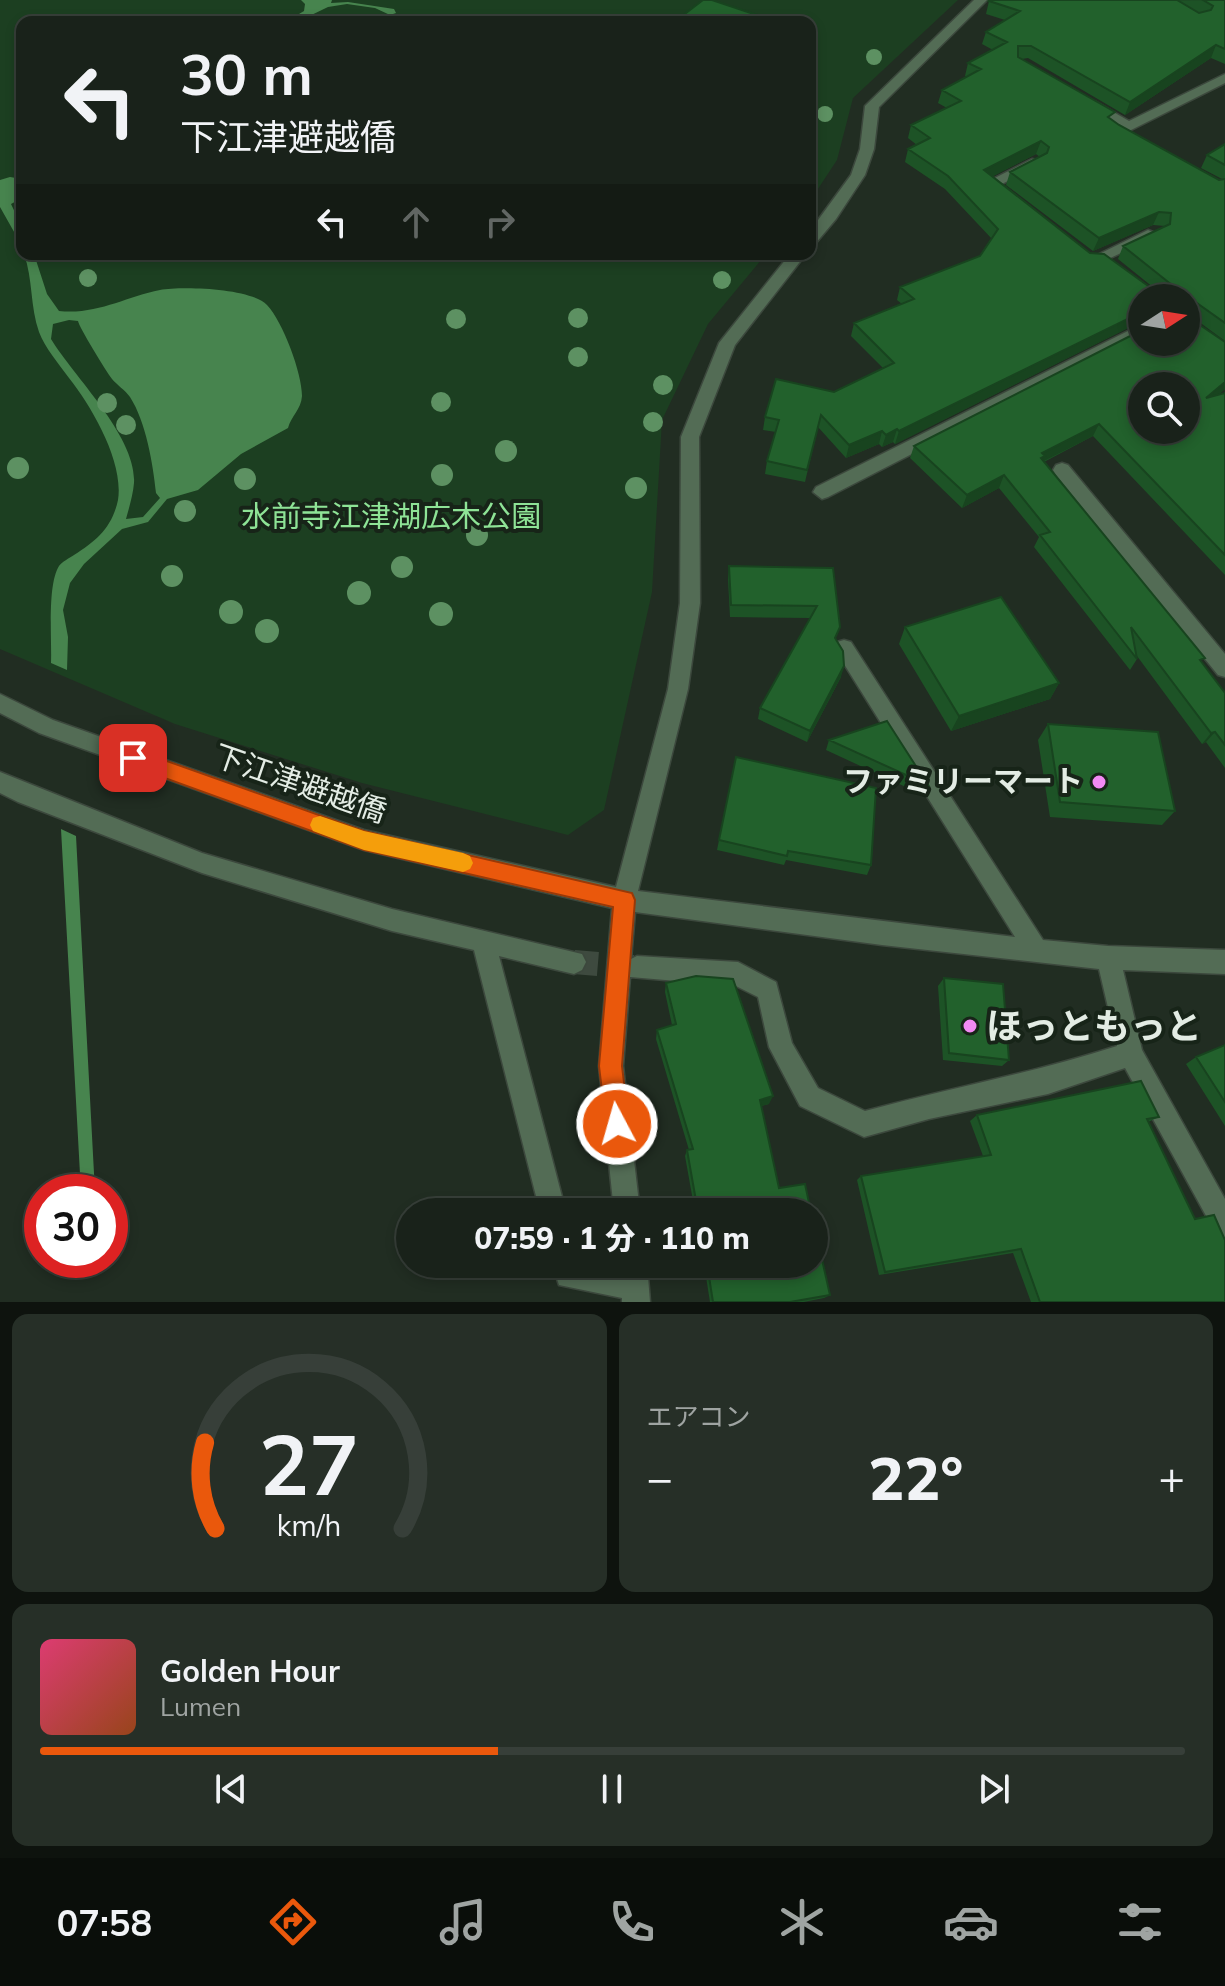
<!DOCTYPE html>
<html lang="ja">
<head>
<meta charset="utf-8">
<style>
  :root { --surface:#19221a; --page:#262f27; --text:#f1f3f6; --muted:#9fa4a2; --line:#373f39; --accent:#ea580c }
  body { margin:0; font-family:Mulish,"Noto Sans JP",sans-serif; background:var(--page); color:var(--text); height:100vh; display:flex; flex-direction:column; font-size:30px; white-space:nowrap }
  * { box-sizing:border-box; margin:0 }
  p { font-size:26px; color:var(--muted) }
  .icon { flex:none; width:44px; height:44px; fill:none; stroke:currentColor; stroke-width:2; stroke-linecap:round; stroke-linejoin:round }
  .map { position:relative; height:1302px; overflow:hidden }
  .panel { display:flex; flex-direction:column; gap:12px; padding:12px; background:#0e130e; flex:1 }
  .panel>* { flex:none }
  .guide { position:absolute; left:16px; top:16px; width:800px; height:244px; border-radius:16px; box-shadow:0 4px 12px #0003,0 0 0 2px var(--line); background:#19221a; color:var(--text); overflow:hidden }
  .needle { width:52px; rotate:78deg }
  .controls { position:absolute; left:1128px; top:284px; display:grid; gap:16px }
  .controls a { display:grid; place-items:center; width:72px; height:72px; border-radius:50%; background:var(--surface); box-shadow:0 4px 12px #0003,0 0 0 2px var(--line); font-size:40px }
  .speed { position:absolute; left:24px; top:1174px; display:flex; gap:16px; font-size:40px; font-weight:700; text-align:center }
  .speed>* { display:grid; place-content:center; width:104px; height:104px; border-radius:50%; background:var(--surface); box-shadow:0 4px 12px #0003,0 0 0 2px var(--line); line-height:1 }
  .speed .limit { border:12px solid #d22; background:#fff; color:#111 }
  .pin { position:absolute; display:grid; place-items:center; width:68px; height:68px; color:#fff; margin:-34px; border-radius:16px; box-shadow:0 4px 12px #0006 }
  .me { position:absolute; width:88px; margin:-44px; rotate:354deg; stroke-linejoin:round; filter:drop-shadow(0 0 6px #0008) }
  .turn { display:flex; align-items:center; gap:28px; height:168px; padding:0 32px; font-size:36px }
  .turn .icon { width:104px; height:104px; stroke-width:2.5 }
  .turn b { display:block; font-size:56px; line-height:68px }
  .lanes { display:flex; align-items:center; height:76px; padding:0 32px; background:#0003; justify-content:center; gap:40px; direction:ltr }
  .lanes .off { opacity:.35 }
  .big { font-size:60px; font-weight:800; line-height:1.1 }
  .panel .widget { flex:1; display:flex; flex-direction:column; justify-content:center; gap:12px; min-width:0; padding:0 28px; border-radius:16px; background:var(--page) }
  .panel .dial { align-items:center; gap:0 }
  .dial svg { height:208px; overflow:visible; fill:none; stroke:var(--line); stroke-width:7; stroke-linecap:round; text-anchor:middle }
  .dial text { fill:var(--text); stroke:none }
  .song { display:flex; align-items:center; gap:24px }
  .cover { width:96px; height:96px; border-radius:12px; background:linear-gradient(135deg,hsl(340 70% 55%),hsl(20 70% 35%)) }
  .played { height:8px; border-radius:4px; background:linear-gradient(90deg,var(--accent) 40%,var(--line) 40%) }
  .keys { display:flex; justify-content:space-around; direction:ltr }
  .heat { display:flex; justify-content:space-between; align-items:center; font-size:44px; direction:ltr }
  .panel .tiles { flex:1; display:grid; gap:12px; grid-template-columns:1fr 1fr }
  .widget:last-child { grid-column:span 2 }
  .trip { position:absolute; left:396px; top:1198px; width:432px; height:80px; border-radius:40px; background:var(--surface); box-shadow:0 4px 12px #0003,0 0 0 2px var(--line); font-weight:800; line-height:80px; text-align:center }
  .dock { display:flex; height:128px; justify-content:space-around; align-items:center; background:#0a0e0a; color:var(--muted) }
  .dock .icon { width:56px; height:56px }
  .dock .active { color:var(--accent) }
  .dock b { font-size:36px; color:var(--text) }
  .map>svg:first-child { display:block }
</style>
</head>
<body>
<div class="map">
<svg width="1225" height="1302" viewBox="0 0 1225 1302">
  <rect width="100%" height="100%" fill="#212d22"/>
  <path fill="#1c3f21" d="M0 0H958L853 98 837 160 810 201V22H22V254H766L708 324 662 420 652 592 604 810 568 835 362 783 175 724 0 649Z"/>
  <path fill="#47844e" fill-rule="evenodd" d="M301 0H332L331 3 348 2 394 9 396 13 390 15 375 8 347 4 328 7 299 21 241 22 294 17 304 11 305 4Z
    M10 177 22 179V198L11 204 22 227V246L0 207V180Z
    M24 254H34L47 294 59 311C97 315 125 297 160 290 182 286 251 288 267 305 283 322 302 373 302 396 301 410 291 416 288 428L241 454 198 490 167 499 148 522 122 529 84 564 70 583 63 610 68 637 67 670 51 663C52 640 47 585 59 566 62 562 69 558 74 555 96 541 112 528 118 500 124 462 92 407 69 378 59 364 45 348 39 332 30 307 33 279 24 254ZM69 320 78 321C79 327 106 371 112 379 117 385 125 390 130 397 146 422 153 464 156 493L160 498 143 517 126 519C129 508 133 495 134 483 137 437 74 377 51 339L53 324Z
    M61 829 76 836 95 1192H81Z"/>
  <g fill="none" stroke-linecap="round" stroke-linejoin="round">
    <path stroke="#3e4a3f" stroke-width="24" stroke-dasharray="24 12" stroke-linecap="butt" d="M574 962 633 967"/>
    <defs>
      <path id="minor" d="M974 0H987L879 107 874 149 865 175 836 219 815 244 810 246V231L851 175 860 149 865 106Z
        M1225 74V83L1129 131 1084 105 1096 102 1129 121Z
        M1032 159 1037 160V166L1000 185 1010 192V198H1000L983 184Z
        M1148 230 1153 232V238L1106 260 1101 262 1093 257Z
        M790 254H806L735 345 699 437 700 603 688 689 638 891 1015 937 834 648 837 642 844 640 851 642 1043 940 1108 946 1225 950V974L1123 970 1142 1050 1225 1199V1238L1216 1234 1125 1068 1048 1094 929 1119 864 1137 800 1106 769 1047 758 997 736 986 630 977 623 1066 640 1212H614L599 1066 612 908 364 850 39 733 0 713V694L53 720 364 830 616 887 668 689 680 603 681 437 719 343ZM635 912 882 945 1099 969 1117 1046C1034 1073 949 1088 865 1111L818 1088 792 1043 776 982 738 962 637 956 631 959Z
        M1142 324V336L828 497 822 499 813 492 816 487Z
        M1062 463 1068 465 1225 654V677L1218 675 1056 475 1053 470 1056 465Z
        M0 772 202 853 392 909 582 954 586 962 582 970 574 974 499 956 566 1212H540L474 950 392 931 202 873 18 802 0 793Z
        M552 1264H584L620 1271 619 1264H647L650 1302H622V1298L559 1285Z"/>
    </defs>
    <use href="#minor" stroke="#3c483d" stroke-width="3"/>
    <use href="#minor" fill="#536c55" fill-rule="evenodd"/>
  </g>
  <g fill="#5d9162">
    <circle cx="874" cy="57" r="8"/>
    <circle cx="825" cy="114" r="8"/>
    <circle cx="88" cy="278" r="9"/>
    <circle cx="722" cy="280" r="9"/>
    <circle cx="578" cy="318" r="10"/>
    <circle cx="456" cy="319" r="10"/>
    <circle cx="578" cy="357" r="10"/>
    <circle cx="663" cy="385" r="10"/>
    <circle cx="441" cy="402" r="10"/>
    <circle cx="107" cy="403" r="10"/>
    <circle cx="653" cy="422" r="10"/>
    <circle cx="126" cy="425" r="10"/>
    <circle cx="506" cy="451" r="11"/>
    <circle cx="18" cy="468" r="11"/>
    <circle cx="442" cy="475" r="11"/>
    <circle cx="245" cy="479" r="11"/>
    <circle cx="636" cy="488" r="11"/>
    <circle cx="185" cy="511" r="11"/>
    <circle cx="477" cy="535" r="11"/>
    <circle cx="402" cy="567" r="11"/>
    <circle cx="172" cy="576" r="11"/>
    <circle cx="359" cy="593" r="12"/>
    <circle cx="231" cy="612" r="12"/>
    <circle cx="441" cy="614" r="12"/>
    <circle cx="267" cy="631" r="12"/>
  </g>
  <path fill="#1d5326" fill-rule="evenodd" d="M1225 0V64L1211 58 1125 115 1028 58 1022 59 1119 125 1219 180 1222 179 1201 168 1207 155 1225 144V341L1191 316V319L1225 342V389L1218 395 1225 393V575L1093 436 1044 462 1225 693V768L1206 742 1202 744 1137 656V659L1130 670 1034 547 1039 537 999 488 962 508 910 458 914 446 1186 342 1142 298V321L895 444 893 442 882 447 879 444 846 458 818 427 805 482 765 474 767 461 776 432 763 430 765 417 834 392 883 368 851 336 854 323 902 304 897 300 900 287 980 256 992 239 945 189 905 162 908 149 917 145 908 138 911 125 947 108 938 103 942 90 967 77 965 76 968 63 993 50 982 44 986 32 1005 20 986 14 989 1ZM1036 154 1040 157 1010 172 1006 185 1093 251 1153 225 1165 226 1123 246 1118 259 1154 288H1151L1090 253 993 176Z
    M729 566 833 568 836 640 841 677 807 742 758 719 760 708 810 618 730 617 728 579Z
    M905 627 1059 683 1050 699 951 731 899 644Z
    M1048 724 1175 811 1162 825 1050 817 1038 740Z
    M829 740 928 785 923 795 826 750Z
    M736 757 871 865 867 875 786 860 784 865 717 850Z
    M944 978 1009 1060 1002 1066 943 1060 938 986Z
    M666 983 769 1104 761 1106 779 1188 811 1212H695L685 1156 687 1150H689L656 1039 657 1030 672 1025 665 992Z
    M1225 1045V1126L1186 1064 1196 1057Z
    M977 1115 1159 1117 1148 1122 1225 1302H1031L1013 1253 879 1275 857 1180 861 1176 983 1156 970 1121Z
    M704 1264H814L830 1295 824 1298 804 1302H710Z"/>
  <path fill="#18441f" d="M1216 45 1211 58 1125 115 1130 102Z
    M1041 141 1036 154 980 183 984 170Z
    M1159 212 1153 225 1093 251 1099 238Z
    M1142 312V321L895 444 899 431Z
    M1225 382V389L1199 410 1206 398Z
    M1099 424 1093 436 1042 462 1040 469 1042 453Z
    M897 429 893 442 882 447 886 435Z
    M882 431 879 444 846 458 849 445Z
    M1004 475 999 488 962 508 967 495Z
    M844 666 841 677 807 742 810 731Z
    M1059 683 1050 699 951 731 959 716Z
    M1215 732 1206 742 1202 744 1211 733Z
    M773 1096 769 1104 757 1107 760 1100Z"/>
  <path fill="#22612c" stroke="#18441f" stroke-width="2" fill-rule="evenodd" d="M703 0H712L778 22H683L677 20Z
    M991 0H1177L1199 13 1211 10 1213 6 1203 0H1225V49L1216 45 1130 102 1031 46H1018V57L1115 112 1108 117 1119 125 1219 180 1225 179V323L1194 301H1190L1191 319 1225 342V382L1206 398 1225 393V555L1099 424 1042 453 1045 456 1041 458 1205 658 1200 660 1225 693V745L1215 732 1211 733 1131 627 1137 659 1040 535 1050 532 1004 475 967 495 914 446 1142 330V342H1186V298H1142V312L899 431 897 429 886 435 882 431 849 445 821 415 807 470 767 461 779 420 765 417 776 379 834 392 894 363 854 323 914 299 900 287 980 256 998 229 948 176 908 149 930 138 911 125 961 101 942 90 981 69 968 63 1007 42 986 32 1020 11 989 1ZM1041 141 1049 147 1047 153 1010 172 1099 238 1159 212 1171 213 1170 224 1123 246 1172 285 1169 288H1151L1104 254 1090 253 984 170ZM1142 386H1186V430H1142Z
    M1225 144V165L1207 155Z
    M729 566 833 568 840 627 835 638 843 651 844 666 810 731 760 708 817 606 731 605Z
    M1001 597 1059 683 959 716 905 627Z
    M887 721 928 785 829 740Z
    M1048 724 1158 732 1175 811 1060 802Z
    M736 757 876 788 871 865 788 851 787 856 719 840Z
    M696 976 733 979 773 1096 760 1100 779 1188 805 1184 811 1212H698L687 1150 693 1149 657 1030 676 1024 666 983Z
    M944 978 1003 984 1009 1060 949 1053Z
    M1225 1045V1102L1196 1057Z
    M1141 1081 1159 1117 1147 1119 1195 1219 1214 1215 1225 1240V1302H1040L1021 1249 885 1272 861 1176 991 1155 977 1115Z
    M814 1224 830 1295 790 1302H713L707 1264H814Z"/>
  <path fill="#ea580c" stroke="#983908" stroke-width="2" d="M133 749 364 831 632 893 635 900 622 1066 629 1124 625 1133 617 1136 609 1133 606 1124 599 1066 613 907 364 850 126 764 123 758 126 752Z"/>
  <path fill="#f59e0b" d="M320 816 364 831 463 853 470 856 473 863 470 869 463 872 364 850 313 831 310 825 313 818Z"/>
  <g fill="#f28af3" stroke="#172418" stroke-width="3">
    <circle cx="1099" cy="782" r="8"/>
    <circle cx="970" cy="1026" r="8"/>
  </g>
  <g text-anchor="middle" stroke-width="8" stroke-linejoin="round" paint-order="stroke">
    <g font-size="30" fill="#8ee396" stroke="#172418">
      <text x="391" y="527">水前寺江津湖広木公園</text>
    </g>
    <g font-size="30" font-weight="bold" fill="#e3ece4" stroke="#172418" text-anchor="end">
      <text x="1083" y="792">ファミリーマート</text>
    </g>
    <g font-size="30" fill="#e3ece4" stroke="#172418">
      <text transform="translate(300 784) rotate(19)" y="10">下江津避越僑</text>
    </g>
    <g font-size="36" font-weight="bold" fill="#e3ece4" stroke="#172418" text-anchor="start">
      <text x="986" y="1039">ほっともっと</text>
    </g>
  </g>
</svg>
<div class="controls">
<a><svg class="needle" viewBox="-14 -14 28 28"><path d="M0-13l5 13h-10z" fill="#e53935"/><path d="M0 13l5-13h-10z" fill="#9fa4a2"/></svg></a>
<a><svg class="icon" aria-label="search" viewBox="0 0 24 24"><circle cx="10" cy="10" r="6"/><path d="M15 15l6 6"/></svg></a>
</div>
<div class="speed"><div class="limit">30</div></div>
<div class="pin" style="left:133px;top:758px;background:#d93025"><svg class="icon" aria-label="arrive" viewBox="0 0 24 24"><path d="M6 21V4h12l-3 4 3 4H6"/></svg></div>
<svg class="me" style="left:617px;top:1124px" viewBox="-20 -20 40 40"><circle r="17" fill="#ea580c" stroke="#fff" stroke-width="3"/><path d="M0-11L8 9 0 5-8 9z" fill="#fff"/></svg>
<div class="trip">07:59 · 1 分 · 110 m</div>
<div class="guide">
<div class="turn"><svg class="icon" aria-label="left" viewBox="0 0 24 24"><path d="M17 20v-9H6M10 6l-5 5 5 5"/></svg><div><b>30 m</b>下江津避越僑</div></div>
<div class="lanes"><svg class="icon" aria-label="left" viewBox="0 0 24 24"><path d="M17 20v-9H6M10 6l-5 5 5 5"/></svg><svg class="icon off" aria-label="ahead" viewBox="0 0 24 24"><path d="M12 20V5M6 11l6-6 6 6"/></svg><svg class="icon off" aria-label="right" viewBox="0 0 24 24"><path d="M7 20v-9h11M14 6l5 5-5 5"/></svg></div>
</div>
</div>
<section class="panel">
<div class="tiles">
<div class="widget dial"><svg viewBox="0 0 100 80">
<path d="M14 69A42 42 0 1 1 86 69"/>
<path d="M14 69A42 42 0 0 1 10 36" stroke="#ea580c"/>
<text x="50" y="56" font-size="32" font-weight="700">27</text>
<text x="50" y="72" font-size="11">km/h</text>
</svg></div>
<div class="widget"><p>エアコン</p>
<div class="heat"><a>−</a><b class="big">22°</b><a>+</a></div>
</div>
<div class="widget">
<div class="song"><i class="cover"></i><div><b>Golden Hour</b><p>Lumen</p></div></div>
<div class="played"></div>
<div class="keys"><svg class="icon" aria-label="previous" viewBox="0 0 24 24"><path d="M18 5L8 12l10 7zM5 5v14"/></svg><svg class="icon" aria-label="pause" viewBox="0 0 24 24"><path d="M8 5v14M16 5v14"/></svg><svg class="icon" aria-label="next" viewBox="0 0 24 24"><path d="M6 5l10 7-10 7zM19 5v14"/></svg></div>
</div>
</div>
</section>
<nav class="dock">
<b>07:58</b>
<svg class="icon active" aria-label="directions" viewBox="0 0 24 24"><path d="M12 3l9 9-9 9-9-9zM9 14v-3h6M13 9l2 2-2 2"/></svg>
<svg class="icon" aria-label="music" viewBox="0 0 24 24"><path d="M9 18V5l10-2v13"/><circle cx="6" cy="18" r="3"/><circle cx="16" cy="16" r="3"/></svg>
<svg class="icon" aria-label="phone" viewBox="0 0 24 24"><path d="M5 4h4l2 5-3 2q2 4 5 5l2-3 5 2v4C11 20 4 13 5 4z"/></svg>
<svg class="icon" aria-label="climate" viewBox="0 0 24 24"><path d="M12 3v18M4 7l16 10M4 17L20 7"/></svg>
<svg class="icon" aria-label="car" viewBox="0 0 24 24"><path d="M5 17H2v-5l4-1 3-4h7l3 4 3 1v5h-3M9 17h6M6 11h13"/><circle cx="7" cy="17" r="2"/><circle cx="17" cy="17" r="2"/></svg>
<svg class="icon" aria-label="filters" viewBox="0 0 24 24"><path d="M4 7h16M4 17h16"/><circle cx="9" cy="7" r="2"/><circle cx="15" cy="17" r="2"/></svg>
</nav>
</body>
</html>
